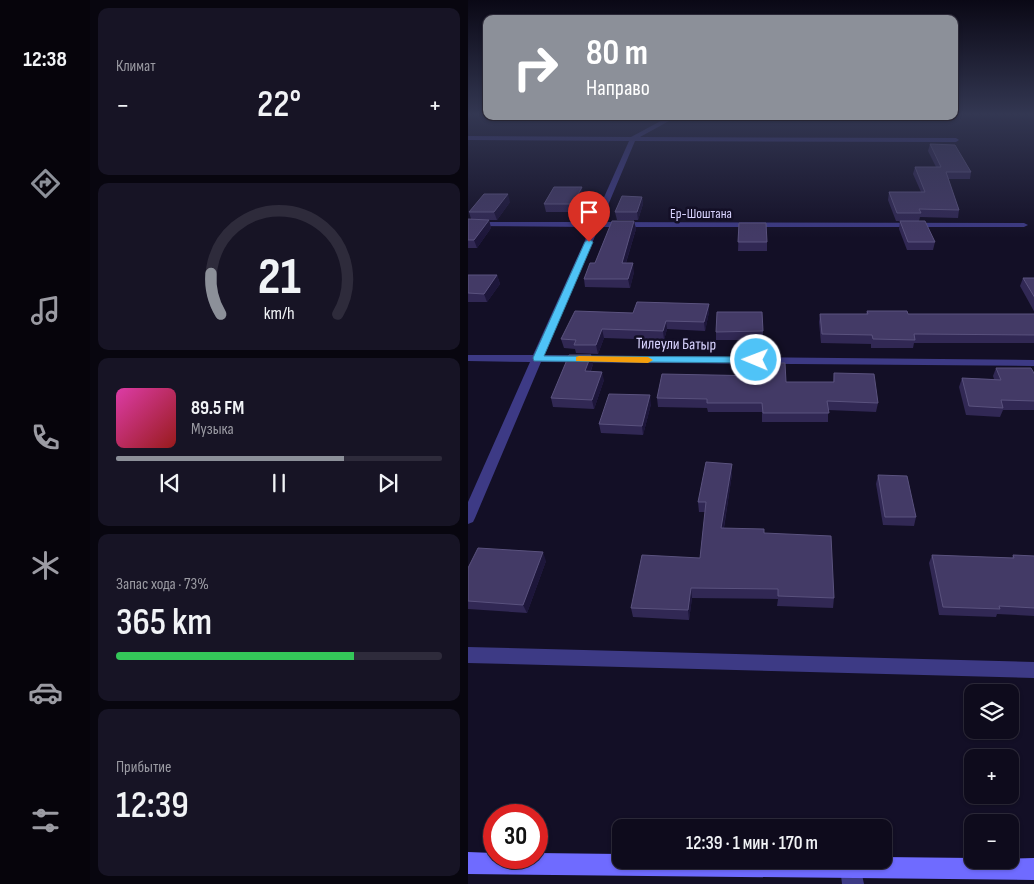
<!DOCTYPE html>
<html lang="ru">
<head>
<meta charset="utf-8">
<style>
  :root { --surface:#0e0b1c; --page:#171425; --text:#f1f3f6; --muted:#9b9ba3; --line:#2e2b3b; --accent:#8c9099 }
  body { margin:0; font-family:"Sofia Sans Condensed",sans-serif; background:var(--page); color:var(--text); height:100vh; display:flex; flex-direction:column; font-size:19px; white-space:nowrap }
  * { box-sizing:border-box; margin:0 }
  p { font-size:16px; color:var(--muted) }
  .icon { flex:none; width:28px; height:28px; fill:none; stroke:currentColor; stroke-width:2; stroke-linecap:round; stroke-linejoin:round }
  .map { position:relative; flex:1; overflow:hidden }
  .panel { display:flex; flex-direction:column; gap:8px; padding:8px; background:#08060f; width:378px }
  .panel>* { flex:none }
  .guide { position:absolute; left:15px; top:15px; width:475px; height:105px; border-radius:10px; box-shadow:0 1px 4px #0004,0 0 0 1px var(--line); background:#8c9099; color:#fff; overflow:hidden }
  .buttons { position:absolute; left:496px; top:684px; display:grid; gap:10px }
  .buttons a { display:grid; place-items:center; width:55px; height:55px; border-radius:10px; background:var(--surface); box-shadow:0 1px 4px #0004,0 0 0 1px var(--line); font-size:25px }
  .speed { position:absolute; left:15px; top:804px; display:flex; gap:10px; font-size:25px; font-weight:700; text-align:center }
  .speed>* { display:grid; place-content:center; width:65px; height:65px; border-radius:50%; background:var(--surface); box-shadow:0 1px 4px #0004,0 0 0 1px var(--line); line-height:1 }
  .speed .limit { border:8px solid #d22; background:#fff; color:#111 }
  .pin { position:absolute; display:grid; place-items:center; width:42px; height:42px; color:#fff; margin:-51px -21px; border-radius:50% 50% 50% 0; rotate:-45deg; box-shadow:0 0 5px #0007 }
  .pin .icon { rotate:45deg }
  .me { position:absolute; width:55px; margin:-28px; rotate:271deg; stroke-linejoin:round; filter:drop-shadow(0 0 4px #0008) }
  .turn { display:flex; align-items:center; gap:18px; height:105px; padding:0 20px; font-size:22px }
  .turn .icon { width:65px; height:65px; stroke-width:2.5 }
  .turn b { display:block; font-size:35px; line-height:42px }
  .big { font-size:38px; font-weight:600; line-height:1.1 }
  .panel .widget { flex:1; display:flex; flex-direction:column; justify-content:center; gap:8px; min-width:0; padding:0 18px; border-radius:10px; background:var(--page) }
  .panel .dial { align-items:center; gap:0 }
  .dial svg { height:130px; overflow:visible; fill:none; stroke:var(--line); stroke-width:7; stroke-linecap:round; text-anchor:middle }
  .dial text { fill:var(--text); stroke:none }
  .song { display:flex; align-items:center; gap:15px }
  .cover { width:60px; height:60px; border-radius:8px; background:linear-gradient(135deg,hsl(320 70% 55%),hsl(0 70% 35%)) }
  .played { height:5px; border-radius:2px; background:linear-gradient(90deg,var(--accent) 70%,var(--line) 70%) }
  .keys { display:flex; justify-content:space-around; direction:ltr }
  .heat { display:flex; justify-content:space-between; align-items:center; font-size:28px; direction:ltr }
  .charge { height:8px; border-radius:4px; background:linear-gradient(90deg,#34c759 73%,var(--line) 0) }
  .trip { position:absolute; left:144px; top:819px; width:280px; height:50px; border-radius:10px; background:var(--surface); box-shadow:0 1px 4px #0004,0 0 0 1px var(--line); font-weight:600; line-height:50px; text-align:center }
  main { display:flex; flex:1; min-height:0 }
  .menu { display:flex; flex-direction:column; width:90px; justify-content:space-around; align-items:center; background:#06040b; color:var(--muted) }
  .menu .icon { width:35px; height:35px }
  .menu .on { color:var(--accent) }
  .menu b { font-size:22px; color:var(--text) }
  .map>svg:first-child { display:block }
</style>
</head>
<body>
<main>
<nav class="menu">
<b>12:38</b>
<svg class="icon on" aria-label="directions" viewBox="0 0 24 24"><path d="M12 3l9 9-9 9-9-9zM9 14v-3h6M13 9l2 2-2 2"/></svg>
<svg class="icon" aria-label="music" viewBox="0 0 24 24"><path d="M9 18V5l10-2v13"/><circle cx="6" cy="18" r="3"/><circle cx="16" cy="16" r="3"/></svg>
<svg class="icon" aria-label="phone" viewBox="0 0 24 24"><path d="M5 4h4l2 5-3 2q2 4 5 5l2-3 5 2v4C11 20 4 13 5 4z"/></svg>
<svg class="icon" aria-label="climate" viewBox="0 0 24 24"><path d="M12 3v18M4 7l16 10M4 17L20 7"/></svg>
<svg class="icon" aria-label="car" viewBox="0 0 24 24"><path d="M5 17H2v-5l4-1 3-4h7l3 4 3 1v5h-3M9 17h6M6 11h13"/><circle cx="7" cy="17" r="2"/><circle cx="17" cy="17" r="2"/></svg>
<svg class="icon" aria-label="filters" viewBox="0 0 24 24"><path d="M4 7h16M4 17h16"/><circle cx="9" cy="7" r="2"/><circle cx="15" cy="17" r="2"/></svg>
</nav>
<section class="panel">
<div class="widget"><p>Климат</p>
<div class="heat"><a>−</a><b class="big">22°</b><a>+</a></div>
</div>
<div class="widget dial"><svg viewBox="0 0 100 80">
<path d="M14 69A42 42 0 1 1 86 69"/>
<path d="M14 69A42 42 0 0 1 8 44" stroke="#8c9099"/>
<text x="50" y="56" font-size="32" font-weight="700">21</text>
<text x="50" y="72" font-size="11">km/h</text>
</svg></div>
<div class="widget">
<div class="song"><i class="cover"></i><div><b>89.5 FM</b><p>Музыка</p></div></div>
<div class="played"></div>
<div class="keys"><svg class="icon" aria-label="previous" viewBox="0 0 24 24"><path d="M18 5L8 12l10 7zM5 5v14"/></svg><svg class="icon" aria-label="pause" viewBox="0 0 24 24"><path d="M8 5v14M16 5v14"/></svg><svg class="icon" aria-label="next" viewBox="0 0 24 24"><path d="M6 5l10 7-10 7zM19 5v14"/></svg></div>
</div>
<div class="widget"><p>Запас хода · 73%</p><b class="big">365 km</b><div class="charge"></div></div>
<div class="widget"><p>Прибытие</p><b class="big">12:39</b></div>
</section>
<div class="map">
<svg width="567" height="884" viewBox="0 0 567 884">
  <rect width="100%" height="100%" fill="#130f26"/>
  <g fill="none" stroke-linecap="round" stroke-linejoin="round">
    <path fill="#3d3a85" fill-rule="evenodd" d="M202 116H210L172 137 488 138 491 140 488 142 167 141 133 222 556 223 560 225 556 227H131L76 355 567 360V366L73 362 7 518 5 522 0 524V502L62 362 0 361V355H65L123 227 0 226V222H125L161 141 0 140V136L163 137Z
      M0 647 567 662V678L0 663Z
      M375 860H391L396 884H374L372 867Z"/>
    <path fill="#6f6bff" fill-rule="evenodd" d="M0 852 26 853V858H69V853L152 854V860H415V857L505 858V860L567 858V880L0 874Z"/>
  </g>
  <path fill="#312854" d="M462 144 503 172 502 179H480L491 210 490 218 452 217 451 221H428L420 200 421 192H453L445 174 447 167H468L460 151Z
    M115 194 107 212H78L76 204Z
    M174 197 175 204 170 220H149L147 212Z
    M42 202 29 220H18H21L23 228 9 248H0V219H3L1 212Z
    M166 221 168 229 158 263 166 272 162 288 117 287 116 279 127 263Z
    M432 221 467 242 465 250H439L431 229Z
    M271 223 299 242V251H270Z
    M0 275H29L32 284 19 302H0Z
    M555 278H567V313L552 286Z
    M241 304V312L237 331 199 329 196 340 136 338 130 354 108 353 107 349 96 348 93 339 165 313Z
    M399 311 440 314H567V343H446L445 348H403V344L353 343 351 322 352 314H398Z
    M295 331V340H248V332Z
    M125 364 123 371 136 380 126 409 85 407 83 398Z
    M528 368 567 375V410H535L532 417 498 415 491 387 494 378 526 379 525 376Z
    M366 373 410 403 408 412 360 410V422H294V412H240L239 408 190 407 189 398 318 382H365Z
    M183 404 175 435 133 433 131 424Z
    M264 464V474L256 528 296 533 366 598 365 608 309 606 310 599 224 598 221 620 165 617 163 608 232 558 237 512H231L230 502Z
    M410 475 448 517 446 526 415 525 408 484Z
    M464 555 544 558 545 555 567 556V616L529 614 528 617 471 615 461 563Z
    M78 561 59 613 0 609V568Z"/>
  <path fill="#1d163a" d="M114 187 115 194 107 212 105 204Z
    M40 194 42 202 29 220 26 212Z
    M174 197 175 204 170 220 169 212Z
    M21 220 23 228 9 248 6 240Z
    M166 221 168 229 155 272 154 263Z
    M165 263 166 272 162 288 160 279Z
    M29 275 32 284 19 302 16 294Z
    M241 304V312L237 331 236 322Z
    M198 321 199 329 196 340 195 331Z
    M134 329 136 338 130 354 128 345Z
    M123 355 125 364 119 380 117 371Z
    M134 372 136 380 126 409 124 400Z
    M182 395 183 404 175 435 174 426Z
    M264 464V474L254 538 253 528Z
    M75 552 78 561 59 613 55 605Z
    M223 588 224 598 221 620 220 610Z"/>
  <path fill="#433a66" stroke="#5a527e" d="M462 144 487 145 503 172H478L491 210 451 209 453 213H429L421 192H457L447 167H473Z
    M86 187H114L105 204H76Z
    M16 194H40L26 212H1Z
    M154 196 174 197 169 212H147Z
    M0 219 21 220 6 240H0Z
    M144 221H166L154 263H165L160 279H116L122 263H127Z
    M432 221H457L467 242H440Z
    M271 223H298L299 242H270Z
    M0 275H29L16 294 0 293Z
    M555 278H567V298Z
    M169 302 241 304 236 322 198 321 195 331 134 329 128 345H106L108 340 93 339 107 311 165 313Z
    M399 311H439L440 314H567V335L446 334 447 340 405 339 404 335 354 334 352 314H400Z
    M249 312H294L295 331 248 332Z
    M101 355H123L117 371 134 372 124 400 83 398Z
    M293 363H317L318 382H366V373L406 374 410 403 359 401 361 413H295L294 403H239V399L189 398 194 374 294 376Z
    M528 368H563L567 375V401L533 400 535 408 501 406 494 378 533 380Z
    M141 394 182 395 174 426 131 424Z
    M238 462 264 464 253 528 296 529V533L363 536 366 598 310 596V589L223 588 220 610 163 608 174 555 232 558 238 502H230Z
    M410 475 439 476 448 517H417Z
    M10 548 75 552 55 605 0 601V568Z
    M464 555 546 558 545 555 567 556V608L531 606 532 609 475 607Z"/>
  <linearGradient id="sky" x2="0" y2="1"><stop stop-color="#0a0815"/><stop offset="0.48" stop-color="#333752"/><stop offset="1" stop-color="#333752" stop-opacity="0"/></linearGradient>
  <rect width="567" height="238" fill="url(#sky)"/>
  <path fill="#4fc3f7" stroke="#337fa1" d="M121 239 125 242 76 356 288 357 292 358V363L66 361 65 358 117 242Z"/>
  <path fill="#f59e0b" d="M111 356 180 357 185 360 180 363 108 361V357Z"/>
  <g text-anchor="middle" stroke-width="5" stroke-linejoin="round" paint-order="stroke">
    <g font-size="14" fill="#d9d4ff" stroke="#130f26">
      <text x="233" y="218">Ер-Шоштана</text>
    </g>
    <g font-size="16" fill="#d9d4ff" stroke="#130f26">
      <text transform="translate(208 343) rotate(1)" y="6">Тилеули Батыр</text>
    </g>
  </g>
</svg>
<div class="buttons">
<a><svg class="icon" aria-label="layers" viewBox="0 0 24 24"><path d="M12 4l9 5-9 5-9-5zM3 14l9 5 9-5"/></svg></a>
<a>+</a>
<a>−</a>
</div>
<div class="speed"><div class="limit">30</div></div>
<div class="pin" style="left:121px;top:242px;background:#d93025"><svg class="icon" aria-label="arrive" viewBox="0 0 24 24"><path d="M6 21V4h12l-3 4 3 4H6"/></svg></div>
<svg class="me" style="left:288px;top:360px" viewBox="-20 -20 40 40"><circle r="17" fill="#4fc3f7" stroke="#fff" stroke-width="3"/><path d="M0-11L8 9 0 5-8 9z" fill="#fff"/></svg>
<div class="trip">12:39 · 1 мин · 170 m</div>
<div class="guide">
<div class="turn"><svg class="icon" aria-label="right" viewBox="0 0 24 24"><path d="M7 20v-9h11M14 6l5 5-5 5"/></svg><div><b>80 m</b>Направо</div></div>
</div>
</div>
</main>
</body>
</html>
